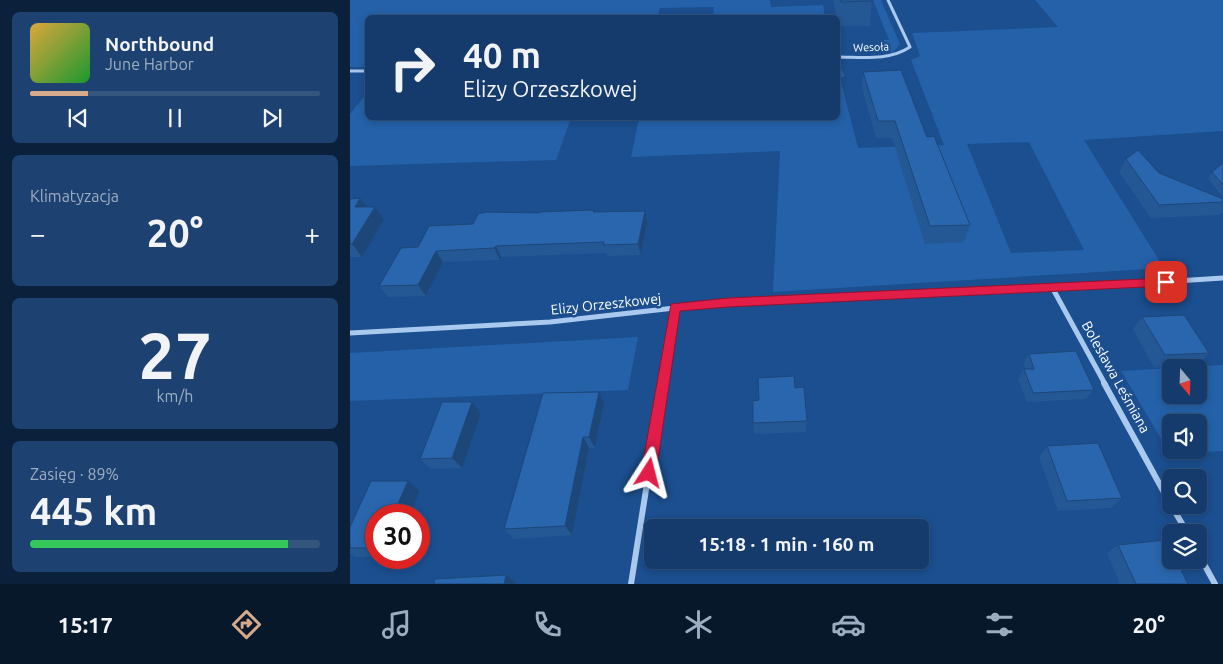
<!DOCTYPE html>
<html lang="pl">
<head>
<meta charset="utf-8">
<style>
  :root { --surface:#143b6b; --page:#1d4271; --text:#f1f3f6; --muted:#9dadc1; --line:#33557e; --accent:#d6ab8b }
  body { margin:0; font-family:Ubuntu,sans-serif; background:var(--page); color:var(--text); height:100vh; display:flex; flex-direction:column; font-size:19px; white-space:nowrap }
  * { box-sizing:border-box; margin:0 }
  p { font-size:16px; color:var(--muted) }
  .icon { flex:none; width:28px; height:28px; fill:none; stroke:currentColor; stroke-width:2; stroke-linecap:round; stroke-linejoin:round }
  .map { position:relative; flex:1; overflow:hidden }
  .details { display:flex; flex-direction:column; gap:12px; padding:12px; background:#0b203b; width:350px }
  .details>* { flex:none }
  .banner { position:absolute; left:15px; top:15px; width:475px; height:105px; border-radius:8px; box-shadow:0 2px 8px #0003,0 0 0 1px var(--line); background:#143b6b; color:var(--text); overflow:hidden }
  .needle { width:32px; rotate:161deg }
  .tools { position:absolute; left:812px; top:359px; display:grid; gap:10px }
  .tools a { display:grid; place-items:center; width:45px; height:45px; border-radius:8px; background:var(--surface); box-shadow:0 2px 8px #0003,0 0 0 1px var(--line); font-size:25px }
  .speed { position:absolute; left:15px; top:504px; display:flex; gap:10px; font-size:25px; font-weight:700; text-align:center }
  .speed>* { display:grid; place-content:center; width:65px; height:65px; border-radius:50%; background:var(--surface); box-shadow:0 2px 8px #0003,0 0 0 1px var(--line); line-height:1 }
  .speed .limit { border:8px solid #d22; background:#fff; color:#111 }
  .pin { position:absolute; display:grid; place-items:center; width:42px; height:42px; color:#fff; margin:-21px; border-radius:10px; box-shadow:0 2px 8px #0006 }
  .me { position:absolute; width:55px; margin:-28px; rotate:9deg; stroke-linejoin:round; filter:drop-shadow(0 0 4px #0008) }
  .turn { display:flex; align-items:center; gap:18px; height:105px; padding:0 15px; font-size:22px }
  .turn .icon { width:65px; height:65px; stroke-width:2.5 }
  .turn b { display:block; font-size:35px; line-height:42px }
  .big { font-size:38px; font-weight:700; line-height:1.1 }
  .details .tile { flex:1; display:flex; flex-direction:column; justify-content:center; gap:8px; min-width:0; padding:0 18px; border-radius:8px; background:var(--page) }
  .details .dial { align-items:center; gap:0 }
  .dial b { font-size:65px; line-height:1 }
  .song { display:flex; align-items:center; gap:15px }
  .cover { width:60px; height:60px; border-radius:8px; background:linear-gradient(135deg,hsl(40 70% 55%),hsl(130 70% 35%)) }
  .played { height:5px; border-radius:2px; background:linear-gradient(90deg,var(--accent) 20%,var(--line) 20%) }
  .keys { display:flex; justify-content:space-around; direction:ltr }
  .heat { display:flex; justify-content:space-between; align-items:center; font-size:28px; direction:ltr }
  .charge { height:8px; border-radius:4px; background:linear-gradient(90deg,#34c759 89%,var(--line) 0) }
  .trip { position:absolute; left:294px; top:519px; width:285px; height:50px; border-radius:8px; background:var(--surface); box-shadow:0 2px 8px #0003,0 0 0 1px var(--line); font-weight:700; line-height:50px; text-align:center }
  .tab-bar { display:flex; height:80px; justify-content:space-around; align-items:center; background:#08182b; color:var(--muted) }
  .tab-bar .icon { width:35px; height:35px }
  .tab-bar .current { color:var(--accent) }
  .tab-bar b { font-size:22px; color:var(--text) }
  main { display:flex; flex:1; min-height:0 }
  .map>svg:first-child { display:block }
</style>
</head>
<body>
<main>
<section class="details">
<div class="tile">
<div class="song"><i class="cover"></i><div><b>Northbound</b><p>June Harbor</p></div></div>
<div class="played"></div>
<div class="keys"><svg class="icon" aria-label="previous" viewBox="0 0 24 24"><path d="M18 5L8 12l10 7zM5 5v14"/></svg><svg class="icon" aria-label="pause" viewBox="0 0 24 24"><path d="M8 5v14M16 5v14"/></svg><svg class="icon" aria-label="next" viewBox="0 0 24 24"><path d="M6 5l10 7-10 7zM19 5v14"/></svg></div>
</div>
<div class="tile"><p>Klimatyzacja</p>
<div class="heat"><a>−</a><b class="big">20°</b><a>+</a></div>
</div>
<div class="tile dial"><b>27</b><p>km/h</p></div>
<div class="tile"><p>Zasięg · 89%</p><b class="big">445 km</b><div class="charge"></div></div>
</section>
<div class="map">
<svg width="873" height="584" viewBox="0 0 873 584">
  <rect width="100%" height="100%" fill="#1b4f8f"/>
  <path fill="#2461a8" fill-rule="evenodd" d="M0 0H420L421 7 473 5 475 17H363L364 7 310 8 307 18H18L17 67H0Z
    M523 0H531L550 44 543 52 507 53 506 48 533 47 532 40H539Z
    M685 0H873V131L734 140 814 268 423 292 430 151 281 157 289 118H488V63L495 76 490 78 508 148 594 145 561 60 570 56 562 33 708 27ZM679 142 734 250 661 253 617 144Z
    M17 93 18 118H221L206 160 0 166V114Z
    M288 337 278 390 0 401V353Z
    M873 365V451L820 454 771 371 821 368V395H849V368L830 367ZM821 422H849V450H821Z"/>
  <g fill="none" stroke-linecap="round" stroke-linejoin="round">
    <path stroke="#a9c9ee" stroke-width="3" d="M488 57C512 57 539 61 560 47L538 0
      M0 71H18"/>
    <path stroke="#a9c9ee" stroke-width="5" d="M703 289 755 384
      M0 333 200 322 378 302 703 289 873 278
      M313 384 325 307"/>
    <path stroke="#a9c9ee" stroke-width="6" d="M754 383 821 505
      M821 505 837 532
      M849 555 865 584
      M281 584 313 383"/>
  </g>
  <path fill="#245895" d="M483 0H522L520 26H489Z
    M513 72 577 137 620 225 614 242 575 244 542 138H526L512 88Z
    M776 159 873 199V212L870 215 801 218 769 172Z
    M873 163V197L858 179 862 172Z
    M0 199 16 207H25L34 220 12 257H0Z
    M244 210V212L297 223 291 255 257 256 256 253 151 257 150 260 93 262 76 296 38 297 29 286 68 247 123 224 189 213Z
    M792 317 859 353 847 366 804 368 783 329Z
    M679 354 744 390 736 399 677 402 668 379 674 369H675L673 364Z
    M445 388 457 421 456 432 404 434 403 423 409 400Z
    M254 403 245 448H239L222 535 164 539 154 529Z
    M131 414 112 468 81 469 70 459Z
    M697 446 772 498 761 508 708 511 689 457Z
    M58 481 70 491 60 515H26V557H5L0 554V527Z
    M768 545 838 584H770L757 553Z"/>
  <path fill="#1d4779" d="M10 198 20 211 5 207Z
    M25 207 34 220 12 257 2 244Z
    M295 211 297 223 291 255 288 244Z
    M146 246 151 257 150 260 144 248Z
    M86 251 93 262 76 296 68 285Z
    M249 392 254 403 245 448 239 437Z
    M122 402 131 414 112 468 102 458Z
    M233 437 239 448 222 535 215 526Z
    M58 481 70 491 60 515H43Z
    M156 575 166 583V584H154Z"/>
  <path fill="#2a66ad" stroke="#1d4779" d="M491 0H522V1L491 2Z
    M551 70 577 137 584 136 620 225 580 226 545 121H528L513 72Z
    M788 150 809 173 873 199V202L809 205 776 159Z
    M873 163V185L862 172Z
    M10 198 5 207H25L2 244H0V199Z
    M244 210 243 212 295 211 288 244 253 245 254 242 146 246 144 248 86 251 68 285 29 286 51 248 68 247 79 226 123 224 128 214 136 212 189 213V212Z
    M834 315 859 353 815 355 792 317Z
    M726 351 744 390 683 393 674 369H684L679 354Z
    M444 376 445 388 454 387 457 421 403 423V401L409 400 408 378Z
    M249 392 239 437H233L215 526 154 529 193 393Z
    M92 402H122L102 458 70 459Z
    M748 443 772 498 717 501 697 446Z
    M21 481H58L43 515H26V548H0V527Z
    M816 540 821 550V560H826L838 584H786L768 545Z
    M156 575 154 584H84L85 579Z"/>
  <path fill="#e11d48" stroke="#92132f" d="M816 278 822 282 816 286 378 307 330 311 306 473 304 478 299 480 294 478 291 473 321 304 378 298Z"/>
  <g text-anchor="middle" stroke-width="5" stroke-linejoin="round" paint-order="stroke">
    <g font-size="11" fill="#fff" stroke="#1b4f8f">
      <text transform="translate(521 47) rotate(-2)" y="4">Wesoła</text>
    </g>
    <g font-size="14" fill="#fff" stroke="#1b4f8f">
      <text transform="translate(256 304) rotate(-6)" y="5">Elizy Orzeszkowej</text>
      <text transform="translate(766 377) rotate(61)" y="5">Bolesława Leśmiana</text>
    </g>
  </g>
</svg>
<div class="tools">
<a><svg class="needle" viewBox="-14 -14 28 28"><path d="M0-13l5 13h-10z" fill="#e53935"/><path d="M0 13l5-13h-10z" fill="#9dadc1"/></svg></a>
<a><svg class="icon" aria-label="sound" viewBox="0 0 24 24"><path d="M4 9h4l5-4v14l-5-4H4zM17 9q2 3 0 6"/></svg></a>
<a><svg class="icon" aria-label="search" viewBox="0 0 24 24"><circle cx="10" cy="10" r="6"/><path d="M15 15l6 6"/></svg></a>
<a><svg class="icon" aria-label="layers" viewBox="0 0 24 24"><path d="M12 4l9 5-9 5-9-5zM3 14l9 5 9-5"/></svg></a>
</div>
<div class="speed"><div class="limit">30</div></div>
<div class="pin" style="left:816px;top:282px;background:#d93025"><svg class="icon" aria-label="arrive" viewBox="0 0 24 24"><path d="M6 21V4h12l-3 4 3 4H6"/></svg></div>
<svg class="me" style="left:299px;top:473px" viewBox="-20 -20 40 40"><path d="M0-17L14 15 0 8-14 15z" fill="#e11d48" stroke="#fff" stroke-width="4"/></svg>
<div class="trip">15:18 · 1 min · 160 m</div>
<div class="banner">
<div class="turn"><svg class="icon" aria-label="right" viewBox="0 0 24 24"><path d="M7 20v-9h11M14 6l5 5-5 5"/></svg><div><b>40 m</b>Elizy Orzeszkowej</div></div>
</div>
</div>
</main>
<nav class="tab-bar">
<b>15:17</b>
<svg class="icon current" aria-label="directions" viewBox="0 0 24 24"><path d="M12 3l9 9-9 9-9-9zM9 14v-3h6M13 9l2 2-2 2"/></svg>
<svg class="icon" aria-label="music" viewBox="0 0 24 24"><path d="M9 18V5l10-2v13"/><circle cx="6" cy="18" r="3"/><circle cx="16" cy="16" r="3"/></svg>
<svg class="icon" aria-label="phone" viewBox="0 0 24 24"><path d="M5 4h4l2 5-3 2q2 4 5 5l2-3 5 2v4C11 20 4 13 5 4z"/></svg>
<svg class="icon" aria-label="climate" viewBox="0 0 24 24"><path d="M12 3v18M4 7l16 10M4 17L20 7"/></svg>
<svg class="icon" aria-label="car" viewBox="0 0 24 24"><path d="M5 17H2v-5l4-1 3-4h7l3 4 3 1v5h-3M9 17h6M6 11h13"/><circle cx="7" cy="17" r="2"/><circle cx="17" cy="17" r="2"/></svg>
<svg class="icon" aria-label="filters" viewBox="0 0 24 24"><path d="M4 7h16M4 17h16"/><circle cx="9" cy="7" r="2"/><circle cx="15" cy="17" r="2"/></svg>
<b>20°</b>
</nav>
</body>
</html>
